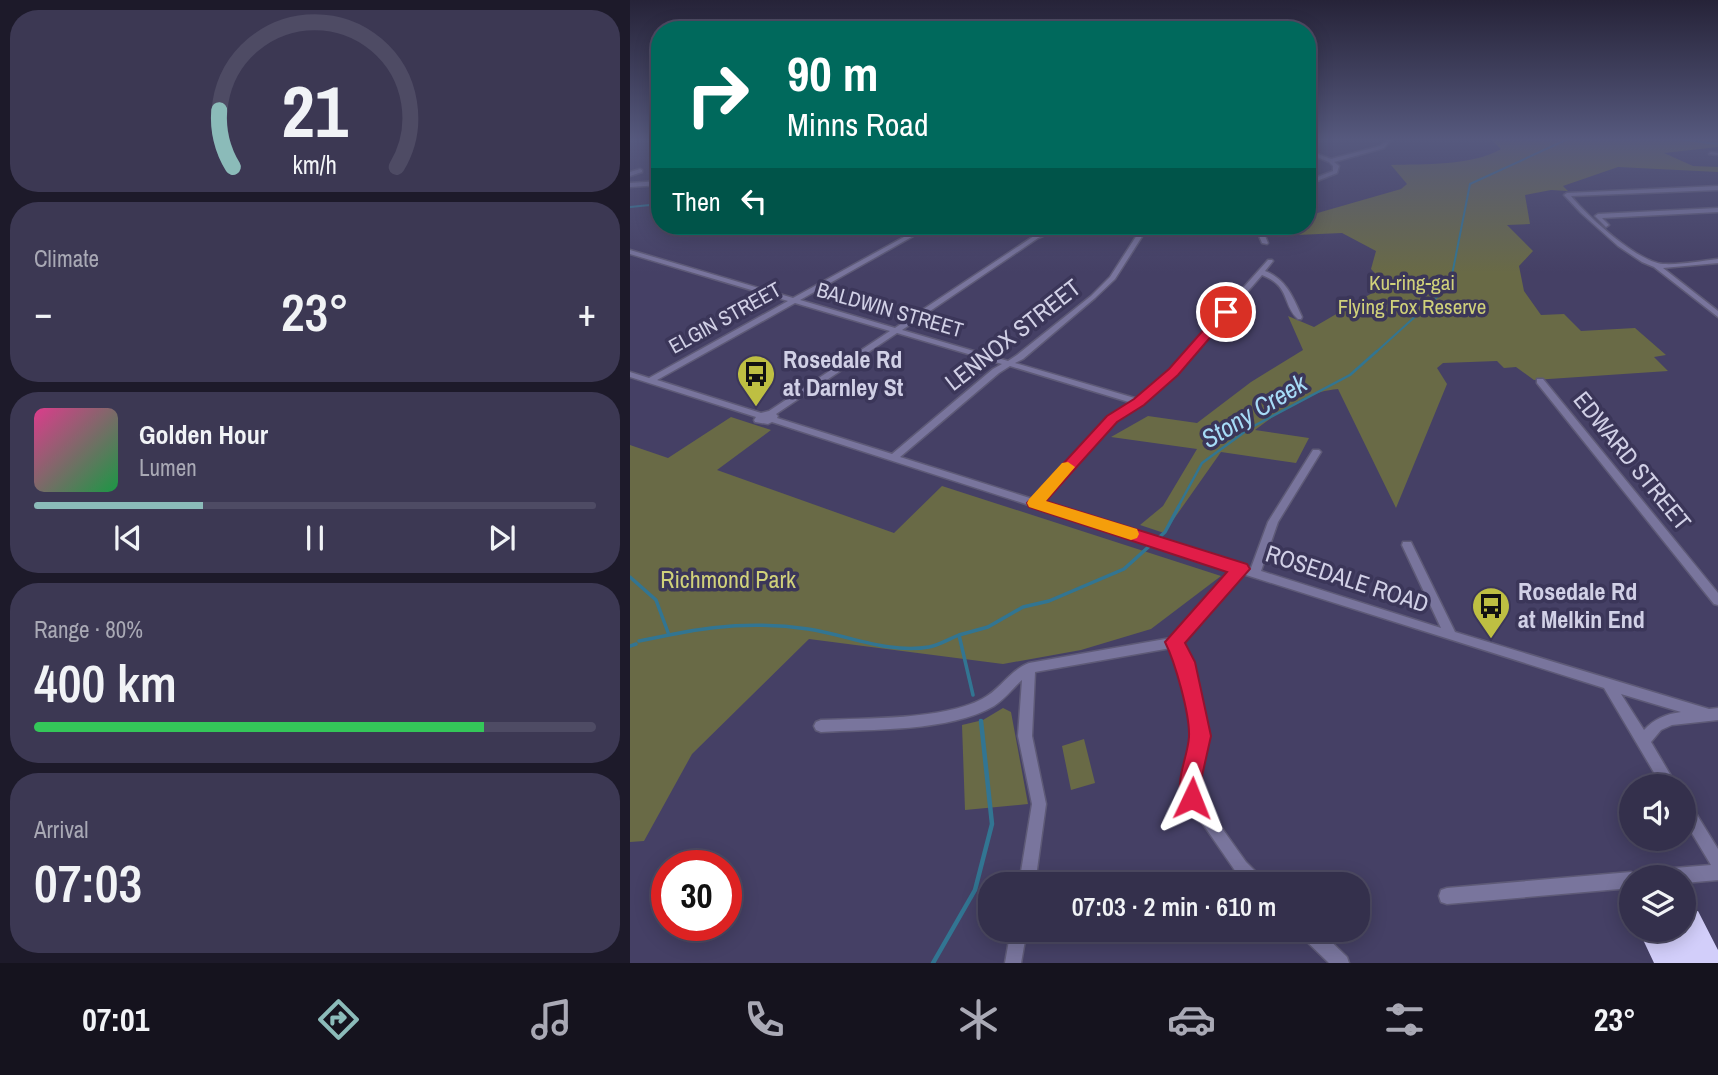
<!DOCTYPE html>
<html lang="en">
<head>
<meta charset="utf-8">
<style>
  :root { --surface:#34304c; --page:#3c3853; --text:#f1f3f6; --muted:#a9a9b5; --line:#4e4b64; --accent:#8bbbb9 }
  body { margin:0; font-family:"Archivo Narrow",sans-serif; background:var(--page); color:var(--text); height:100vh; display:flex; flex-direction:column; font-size:26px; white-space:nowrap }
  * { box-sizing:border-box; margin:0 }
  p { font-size:23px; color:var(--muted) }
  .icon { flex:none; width:38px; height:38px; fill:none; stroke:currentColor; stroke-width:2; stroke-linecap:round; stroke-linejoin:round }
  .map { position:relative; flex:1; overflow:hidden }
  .details { display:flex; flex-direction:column; gap:10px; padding:10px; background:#1d1a2a; width:630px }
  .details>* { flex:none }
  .banner { position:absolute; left:21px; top:21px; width:665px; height:214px; border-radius:28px; box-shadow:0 4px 18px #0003,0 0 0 2px var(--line); background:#00695c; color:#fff; overflow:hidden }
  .controls { position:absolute; left:989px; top:774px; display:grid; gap:14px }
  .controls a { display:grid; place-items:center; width:77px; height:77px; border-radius:50%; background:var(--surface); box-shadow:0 4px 18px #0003,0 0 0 2px var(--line); font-size:35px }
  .speed { position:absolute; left:21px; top:850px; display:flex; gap:14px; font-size:35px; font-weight:700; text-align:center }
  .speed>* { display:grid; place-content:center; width:91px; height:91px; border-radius:50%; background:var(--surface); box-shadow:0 4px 18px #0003,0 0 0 2px var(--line); line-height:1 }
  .speed .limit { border:10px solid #d22; background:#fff; color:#111 }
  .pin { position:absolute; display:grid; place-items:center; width:60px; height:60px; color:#fff; margin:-30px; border:4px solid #fff; border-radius:50%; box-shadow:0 2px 7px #0007 }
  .me { position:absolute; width:77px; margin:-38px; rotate:2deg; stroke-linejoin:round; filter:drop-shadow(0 0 5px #0008) }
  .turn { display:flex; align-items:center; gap:24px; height:147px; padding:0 21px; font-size:32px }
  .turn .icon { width:91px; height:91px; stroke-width:2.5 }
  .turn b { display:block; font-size:49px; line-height:60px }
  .then { display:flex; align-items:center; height:66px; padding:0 21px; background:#0003; gap:14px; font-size:26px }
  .big { font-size:52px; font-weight:600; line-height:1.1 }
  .details .card { flex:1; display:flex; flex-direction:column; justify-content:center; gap:10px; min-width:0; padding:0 24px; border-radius:28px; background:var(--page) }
  .details .dial { align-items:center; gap:0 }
  .dial svg { height:182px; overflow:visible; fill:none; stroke:var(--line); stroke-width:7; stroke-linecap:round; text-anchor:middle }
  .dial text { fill:var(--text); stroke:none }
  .song { display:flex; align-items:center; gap:21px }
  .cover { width:84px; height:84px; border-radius:10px; background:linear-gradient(135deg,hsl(330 70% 55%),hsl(140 70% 35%)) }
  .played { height:7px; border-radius:4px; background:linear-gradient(90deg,var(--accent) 30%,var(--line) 30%) }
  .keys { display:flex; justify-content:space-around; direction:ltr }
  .heat { display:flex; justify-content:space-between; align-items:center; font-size:38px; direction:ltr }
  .charge { height:10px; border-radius:5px; background:linear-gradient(90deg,#34c759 80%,var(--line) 0) }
  .trip { position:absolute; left:348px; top:872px; width:392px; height:70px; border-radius:28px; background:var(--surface); box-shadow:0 4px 18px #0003,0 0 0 2px var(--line); font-weight:600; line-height:70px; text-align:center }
  .tab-bar { display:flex; height:112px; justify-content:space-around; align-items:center; background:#15131e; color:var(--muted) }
  .tab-bar .icon { width:49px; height:49px }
  .tab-bar .selected { color:var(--accent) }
  .tab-bar b { font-size:32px; color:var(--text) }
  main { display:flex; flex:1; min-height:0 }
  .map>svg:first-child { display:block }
</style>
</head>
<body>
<main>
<section class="details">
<div class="card dial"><svg viewBox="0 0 100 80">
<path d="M14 69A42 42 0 1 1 86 69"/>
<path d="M14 69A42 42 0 0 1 8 44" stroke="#8bbbb9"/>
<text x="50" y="56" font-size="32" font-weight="700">21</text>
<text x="50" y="72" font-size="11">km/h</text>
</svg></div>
<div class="card"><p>Climate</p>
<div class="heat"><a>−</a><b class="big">23°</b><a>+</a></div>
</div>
<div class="card">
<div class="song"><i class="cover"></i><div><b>Golden Hour</b><p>Lumen</p></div></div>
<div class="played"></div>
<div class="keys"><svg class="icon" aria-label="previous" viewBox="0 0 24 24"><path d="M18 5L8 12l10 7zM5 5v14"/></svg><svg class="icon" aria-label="pause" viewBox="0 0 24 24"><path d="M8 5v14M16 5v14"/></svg><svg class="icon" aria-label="next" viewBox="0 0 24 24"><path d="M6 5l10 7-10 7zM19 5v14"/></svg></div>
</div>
<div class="card"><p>Range · 80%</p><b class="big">400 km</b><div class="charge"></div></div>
<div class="card"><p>Arrival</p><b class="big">07:03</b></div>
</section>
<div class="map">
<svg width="1088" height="963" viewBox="0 0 1088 963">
  <rect width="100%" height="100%" fill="#454065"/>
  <path fill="#696a46" d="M861 139 1088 140V147L1034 153 1063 166 1088 167V172L988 167 933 186 938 191 921 190 895 195 900 224 877 225 903 251 889 266 894 291 911 315 934 314 951 331 1005 328 1036 355 1024 357 1038 371 904 380 886 367 874 368 867 361 813 363 807 368 817 384 766 508 708 389C678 391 649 412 625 430L679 438 666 463 591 452 534 533 510 525 533 506 567 449 481 437 518 416 567 423 621 382 673 350 658 316 684 327 756 285 741 269 746 251 712 233 644 236 639 226H677V216L771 189 777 184 761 165C793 164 842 166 871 149Z
    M101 417 141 430 87 470 264 533 312 486 591 576 521 629 451 650 373 664 179 639 62 754 14 841 0 842V445L38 458Z
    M373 708 381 712 398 804 335 810 332 725 353 720Z
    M454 739 465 783 441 790 432 746Z"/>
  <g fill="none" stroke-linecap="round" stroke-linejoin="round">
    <path stroke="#327592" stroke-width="2" d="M1048 139 1088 144
      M0 207 30 204
      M745 353 820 285 840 184 938 139"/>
    <path stroke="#327592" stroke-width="2.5" d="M548 507 572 463 620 428 720 375 747 351"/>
    <path stroke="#327592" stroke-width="3.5" d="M0 577 26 600 39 635C85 625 131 622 178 629 218 635 258 654 299 647 310 645 319 639 329 635
      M9 641 39 635
      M0 646 6 644
      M343 695 329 635 358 627 393 607 419 601 494 569 535 532 549 506"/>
    <path stroke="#327592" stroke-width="4.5" d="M303 963 345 890 362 824 351 721"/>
  </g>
  <path fill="#d2cefa" d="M1068 911 1088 950V963H1024L1008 929H1054V912Z"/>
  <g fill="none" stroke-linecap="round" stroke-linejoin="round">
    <defs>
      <path id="minor" d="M758 139H762L754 148 704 162 709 166 707 173 677 185V181L703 171V166L699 162 677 153V150L701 159 750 146Z
        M1081 152 1088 153V155L1079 154Z
        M10 169 12 170V172L0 176V172Z
        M30 181V185L0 187V183Z
        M1088 186V190L941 196C958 217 1008 262 1033 264 1051 265 1070 261 1088 259V263L1033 268 1088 311V317L1024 267 1012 262 988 246 951 213 934 195 937 193Z
        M1088 208V212L972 218 979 225 976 227 965 216 968 214Z
        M294 226H301L170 300 265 328 404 236 428 226H436L408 238 272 330 378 361 387 355 461 296 480 277 507 235 506 229 493 227 492 226H527L524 228 512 229 513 235 485 279 465 298 393 359 385 363 508 399 540 370 638 260H642L643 261 635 271C656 279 663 297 672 317L671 319H668C652 305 661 286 632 275L546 374 512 404 485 421 412 502 621 568 638 522 683 450H689L691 452 648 522 631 571 811 628 772 545 773 542H781L825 632 1079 709 1088 708V720L1042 725 1031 730 1021 742 1047 786H1032L974 688 613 574 551 643 561 662 577 736 567 776 569 796 616 862 633 879 636 884H617L606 872 555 798 553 776 563 736 549 663 541 648 405 672 402 736 416 804 405 884H389L402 804 388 736 392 680C383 688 375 699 364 706 320 732 241 729 191 732L186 730 184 726 186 722 191 720C236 718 313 720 352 699 370 690 380 670 399 663L541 638 603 571 142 422 138 424 125 422 124 420 126 417 0 377V372L19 378 158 301 0 254V250L163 298ZM165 303 260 331 139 411 131 413 27 380ZM267 333 372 364 363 369 262 454 147 418 148 416 146 414ZM380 366 502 403 479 417 403 499 270 457 369 373ZM991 694 1051 712C1036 714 1024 719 1014 730Z
        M625 226H631L638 243 637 244 632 243Z
        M907 379H913L1088 593V605L1084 604 907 383Z
        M1054 800 1059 802 1088 849V880L1054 883V877H1024L1027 872 1032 869 1081 865 1054 820Z
        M1001 872 1006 875 1007 877H1001V888L817 904 811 902 809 896 811 890 817 888Z
        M381 929H397L391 963H375Z
        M668 929H688L717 957 719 963H699L670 935Z"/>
    </defs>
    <use href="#minor" stroke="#5e5a77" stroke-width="3"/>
    <use href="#minor" fill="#79759d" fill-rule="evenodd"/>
  </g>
  <linearGradient id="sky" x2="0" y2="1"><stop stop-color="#262338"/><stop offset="0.51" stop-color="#56597e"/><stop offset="1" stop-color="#56597e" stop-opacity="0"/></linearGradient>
  <rect width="1088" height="273" fill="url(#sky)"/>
  <path fill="#e11d48" stroke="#92132f" stroke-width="2" d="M592 309 602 312 548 375 514 405 487 422 416 501 617 564 620 569 555 643 565 662 581 736 572 776 574 798 570 806 562 810 554 806C543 781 557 762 559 737 560 714 545 662 535 642L597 572 399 507 397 503 477 416 504 399 539 369Z"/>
  <path fill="#f59e0b" d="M438 462 445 467 416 501 507 529 509 534 507 538 501 540 399 507 397 503 399 499 432 463Z"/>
  <defs>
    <symbol id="bus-pin" viewBox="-11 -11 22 30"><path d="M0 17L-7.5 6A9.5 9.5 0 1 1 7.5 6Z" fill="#bebf42" stroke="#3b3659"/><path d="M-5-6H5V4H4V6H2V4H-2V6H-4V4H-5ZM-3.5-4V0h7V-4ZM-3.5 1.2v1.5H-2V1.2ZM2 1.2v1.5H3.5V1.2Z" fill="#111"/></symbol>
  </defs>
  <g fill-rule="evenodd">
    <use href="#bus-pin" x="104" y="352" width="44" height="60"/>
    <use href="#bus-pin" x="839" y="584" width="44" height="60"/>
  </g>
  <g text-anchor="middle" stroke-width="7" stroke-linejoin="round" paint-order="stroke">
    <g font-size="21" fill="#d0d17a" stroke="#3b3659">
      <text x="782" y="290">Ku-ring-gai<tspan x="782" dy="24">Flying Fox Reserve</tspan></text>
    </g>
    <g font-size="21" fill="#d1d0e6" stroke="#3b3659">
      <text transform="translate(260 310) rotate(16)" y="7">BALDWIN STREET</text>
      <text transform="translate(95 318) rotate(-29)" y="7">ELGIN STREET</text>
    </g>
    <g font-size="24" fill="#d1d0e6" stroke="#3b3659">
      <text transform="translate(383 335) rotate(-38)" y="8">LENNOX STREET</text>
      <text transform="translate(1002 461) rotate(51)" y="8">EDWARD STREET</text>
      <text transform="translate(717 579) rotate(18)" y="8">ROSEDALE ROAD</text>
    </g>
    <g font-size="24" font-weight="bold" fill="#d1d0e6" stroke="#3b3659" text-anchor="start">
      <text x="153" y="368">Rosedale Rd<tspan x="153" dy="28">at Darnley St</tspan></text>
      <text x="888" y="600">Rosedale Rd<tspan x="888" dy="28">at Melkin End</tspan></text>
    </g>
    <g font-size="24" fill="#d0d17a" stroke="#3b3659">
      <text x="98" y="588">Richmond Park</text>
    </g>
    <g font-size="26" font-style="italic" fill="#a6dbf6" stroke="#3b3659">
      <text transform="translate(624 411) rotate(-31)" y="9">Stony Creek</text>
    </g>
  </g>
</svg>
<div class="controls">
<a><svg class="icon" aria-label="sound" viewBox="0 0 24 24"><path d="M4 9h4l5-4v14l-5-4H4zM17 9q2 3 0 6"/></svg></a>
<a><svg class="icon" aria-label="layers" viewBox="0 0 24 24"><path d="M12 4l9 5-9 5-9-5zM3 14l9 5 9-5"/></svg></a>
</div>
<div class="speed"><div class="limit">30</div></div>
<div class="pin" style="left:596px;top:312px;background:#d93025"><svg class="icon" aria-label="arrive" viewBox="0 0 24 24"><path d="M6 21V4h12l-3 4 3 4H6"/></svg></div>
<svg class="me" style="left:562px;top:798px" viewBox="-20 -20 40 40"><path d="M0-17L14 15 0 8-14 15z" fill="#e11d48" stroke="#fff" stroke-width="4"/></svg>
<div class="trip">07:03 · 2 min · 610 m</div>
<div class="banner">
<div class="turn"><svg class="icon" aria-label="right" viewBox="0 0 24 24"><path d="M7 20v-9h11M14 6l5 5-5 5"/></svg><div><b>90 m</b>Minns Road</div></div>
<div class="then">Then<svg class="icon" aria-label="left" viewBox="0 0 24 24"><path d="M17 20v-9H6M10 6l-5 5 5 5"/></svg></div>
</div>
</div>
</main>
<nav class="tab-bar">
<b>07:01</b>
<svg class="icon selected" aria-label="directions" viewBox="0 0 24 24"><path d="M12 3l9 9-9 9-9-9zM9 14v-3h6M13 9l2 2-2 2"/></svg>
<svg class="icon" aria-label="music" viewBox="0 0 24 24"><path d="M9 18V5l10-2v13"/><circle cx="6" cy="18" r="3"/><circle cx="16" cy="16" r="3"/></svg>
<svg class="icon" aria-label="phone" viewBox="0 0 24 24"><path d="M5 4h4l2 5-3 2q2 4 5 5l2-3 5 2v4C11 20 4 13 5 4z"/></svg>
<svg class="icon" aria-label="climate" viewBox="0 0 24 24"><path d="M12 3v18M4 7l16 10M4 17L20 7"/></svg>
<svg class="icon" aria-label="car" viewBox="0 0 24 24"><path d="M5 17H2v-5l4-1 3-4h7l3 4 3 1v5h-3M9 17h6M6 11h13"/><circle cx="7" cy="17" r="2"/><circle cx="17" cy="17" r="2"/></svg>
<svg class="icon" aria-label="filters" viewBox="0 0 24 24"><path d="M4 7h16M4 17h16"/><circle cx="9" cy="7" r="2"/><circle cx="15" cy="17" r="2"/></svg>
<b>23°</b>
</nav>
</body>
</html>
